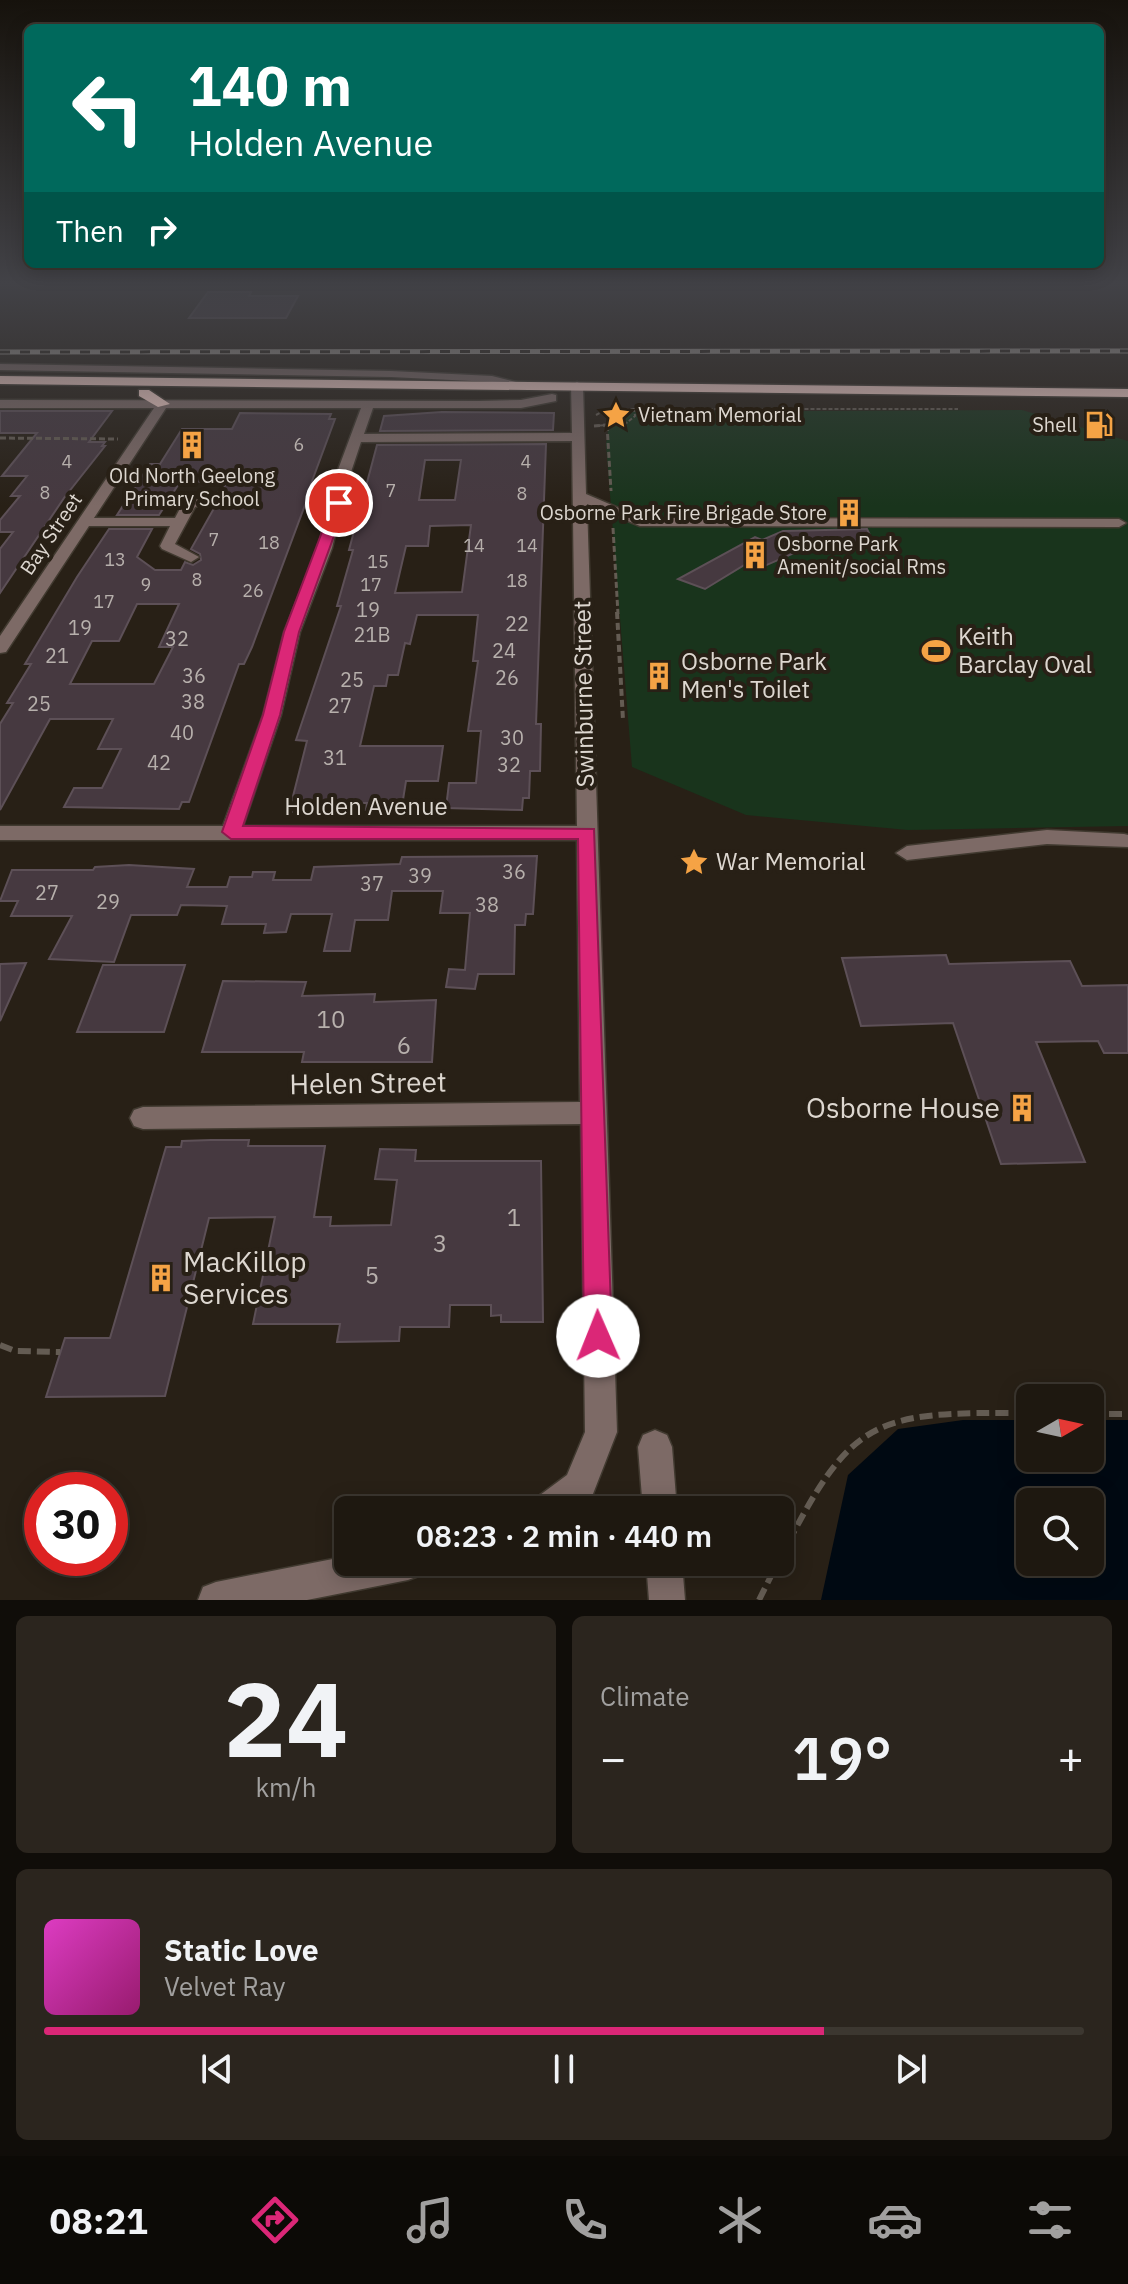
<!DOCTYPE html>
<html lang="en">
<head>
<meta charset="utf-8">
<style>
  :root { --surface:#1e1810; --page:#2b251e; --text:#f1f3f6; --muted:#a1a09f; --line:#3c3730; --accent:#db2777 }
  body { margin:0; font-family:"IBM Plex Sans",sans-serif; background:var(--page); color:var(--text); height:100vh; display:flex; flex-direction:column; font-size:30px; white-space:nowrap }
  * { box-sizing:border-box; margin:0 }
  p { font-size:26px; color:var(--muted) }
  .icon { flex:none; width:44px; height:44px; fill:none; stroke:currentColor; stroke-width:2; stroke-linecap:round; stroke-linejoin:round }
  .map { position:relative; height:1600px; overflow:hidden }
  .drawer { display:flex; flex-direction:column; gap:16px; padding:16px; background:#100d09; flex:1 }
  .drawer>* { flex:none }
  .hud { position:absolute; left:24px; top:24px; width:1080px; height:244px; border-radius:12px; box-shadow:0 4px 20px #0003,0 0 0 2px var(--line); background:#00695c; color:#fff; overflow:hidden }
  .needle { width:52px; rotate:81deg }
  .controls { position:absolute; left:1016px; top:1384px; display:grid; gap:16px }
  .controls a { display:grid; place-items:center; width:88px; height:88px; border-radius:12px; background:var(--surface); box-shadow:0 4px 20px #0003,0 0 0 2px var(--line); font-size:40px }
  .speed { position:absolute; left:24px; top:1472px; display:flex; gap:16px; font-size:40px; font-weight:700; text-align:center }
  .speed>* { display:grid; place-content:center; width:104px; height:104px; border-radius:50%; background:var(--surface); box-shadow:0 4px 20px #0003,0 0 0 2px var(--line); line-height:1 }
  .speed .limit { border:12px solid #d22; background:#fff; color:#111 }
  .pin { position:absolute; display:grid; place-items:center; width:68px; height:68px; color:#fff; margin:-34px; border:4px solid #fff; border-radius:50%; box-shadow:0 2px 8px #0007 }
  .me { position:absolute; width:88px; margin:-44px; rotate:359deg; stroke-linejoin:round; filter:drop-shadow(0 0 6px #0008) }
  .turn { display:flex; align-items:center; gap:28px; height:168px; padding:0 32px; font-size:36px }
  .turn .icon { width:104px; height:104px; stroke-width:2.5 }
  .turn b { display:block; font-size:56px; line-height:68px }
  .then { display:flex; align-items:center; height:76px; padding:0 32px; background:#0003; gap:16px; font-size:30px }
  .big { font-size:60px; font-weight:600; line-height:1.1 }
  .drawer .widget { flex:1; display:flex; flex-direction:column; justify-content:center; gap:12px; min-width:0; padding:0 28px; border-radius:12px; background:var(--page) }
  .drawer .dial { align-items:center; gap:0 }
  .dial b { font-size:104px; line-height:1 }
  .song { display:flex; align-items:center; gap:24px }
  .cover { width:96px; height:96px; border-radius:12px; background:linear-gradient(135deg,hsl(310 70% 55%),hsl(320 70% 35%)) }
  .played { height:8px; border-radius:4px; background:linear-gradient(90deg,var(--accent) 75%,var(--line) 75%) }
  .keys { display:flex; justify-content:space-around; direction:ltr }
  .heat { display:flex; justify-content:space-between; align-items:center; font-size:44px; direction:ltr }
  .drawer .tiles { flex:1; display:grid; gap:16px; grid-template-columns:1fr 1fr }
  .widget:last-child { grid-column:span 2 }
  .trip { position:absolute; left:334px; top:1496px; width:460px; height:80px; border-radius:12px; background:var(--surface); box-shadow:0 4px 20px #0003,0 0 0 2px var(--line); font-weight:600; line-height:80px; text-align:center }
  .tab-bar { display:flex; height:128px; justify-content:space-around; align-items:center; background:#0c0a06; color:var(--muted) }
  .tab-bar .icon { width:56px; height:56px }
  .tab-bar .active { color:var(--accent) }
  .tab-bar b { font-size:36px; color:var(--text) }
  .map>svg:first-child { display:block }
</style>
</head>
<body>
<div class="map">
<svg width="1128" height="1600" viewBox="0 0 1128 1600">
  <rect width="100%" height="100%" fill="#282016"/>
  <path fill="#19341c" d="M1022 410 1128 441V826L908 830 746 815 632 767 606 444 610 419 632 412Z"/>
  <path fill="#000912" fill-rule="evenodd" d="M963 1420H1030V1458H1090V1420H1128V1600H821L848 1475 898 1429ZM1030 1502H1090V1562H1030Z"/>
  <path fill="#463940" stroke="#5d5057" stroke-width="2" fill-rule="evenodd" d="M208 292H251L249 296H298L286 318H189Z
    M0 411H112L89 442H105L102 446H105L64 498 0 593V549L13 532H0V520L20 496H11L27 476H2L37 433H0Z
    M442 412 554 413 553 430 380 431 384 416Z
    M240 413 331 414 329 419H335L308 492 322 499 305 505 252 647 244 664H239L189 802H182L179 809 64 807 74 788H102L121 749H98L113 719H50L0 810V724L13 703H7L31 664H25L77 577 109 529H152L137 557 155 570H181L185 562 193 565 201 560 200 554 191 549 217 503 226 499 224 488 227 481 180 482 159 515H117L150 464H160L182 429H232ZM137 604H179L159 647H173L154 684H70L92 641H119Z
    M546 444 536 724H541L540 771H530L529 798H523L522 810 446 808 449 783H476L481 731H468L478 661H473L478 615H417L410 644 405 643 398 675H388L386 686H374L360 746H443L438 781H406L402 806 392 809 366 810 367 803H325L323 812H289L307 741 296 740 341 606H337L353 550H349L377 445ZM425 460H461L455 500H419ZM471 525 462 592 395 593 406 546H428L430 526Z
    M867 529 875 546 847 541 826 546 824 540 762 567 751 561 705 589 678 579 755 537 762 540 783 531Z
    M537 856 533 914H526L525 925H515L514 974H478L475 989 446 987 449 969 465 970 470 913H440L443 891H392L388 920H355L350 951H324L332 914H291L286 932 264 933 266 924H222L227 906 181 905 177 915H131L114 962 49 959 72 916H11L18 901H0L12 870H93L95 867 129 865 194 869 187 887H227L230 877H252L253 872H275L273 880H311L314 867 400 864 402 857Z
    M946 955 949 964 1070 961 1082 986 1128 985V1053H1104L1098 1041 1036 1042 1085 1162 1001 1164 953 1023 861 1026 842 958Z
    M26 963 0 1021V964Z
    M103 965H185L164 1032H77Z
    M223 981 306 982 302 996 375 994 374 1002 436 1000 432 1062H302L304 1052H202Z
    M211 1140H249L248 1146H325L314 1217H331L330 1226 391 1225 397 1180 375 1179 380 1149 416 1150 415 1161H541L543 1322H501V1315L491 1316V1305H450L449 1327H400L399 1341 337 1342 340 1324H253L275 1217 209 1218 165 1396 46 1397 65 1338H110L166 1147H181L182 1141Z"/>
  <g fill="none" stroke-linecap="round" stroke-linejoin="round">
    <defs>
      <path id="minor" d="M0 364 391 371 492 376 524 384 518 387 492 382 391 377 0 370Z
        M577 382 583 385 586 494 642 518 1119 519 1126 523 1119 527 640 526 587 504 617 1432 591 1499 576 1510H531L536 1498 567 1475 585 1432 581 1124 143 1129 134 1126 130 1118 134 1110 143 1107 580 1102 577 840H0V826H223L263 715 284 632 318 548 336 475 361 408H166L94 518H175L184 501 224 491V497L195 507 175 544 199 557 191 562 162 549 160 546 170 526H89L6 652 0 653V636L154 408H0V400L479 401 521 400 552 394 556 395V401L521 408H373L364 434 572 433 571 385ZM572 441 577 826H243L281 715 300 632 332 548 350 475 361 442Z
        M1047 830 1124 834 1128 835V847L1047 844 907 860 896 853 907 846Z
        M655 1430 667 1435 672 1447 677 1510H643L638 1447 643 1435Z
        M348 1556V1562H426L421 1575 408 1580 307 1600H198L203 1587 216 1582Z
        M646 1562H682L685 1600H649Z"/>
      <path id="highway" d="M0 376 1128 389V397L0 384Z
        M139 390H149L170 404 158 407 139 396Z"/>
    </defs>
    <use href="#minor" stroke="#413a30" stroke-width="3"/>
    <use href="#highway" stroke="#413a30" stroke-width="3"/>
    <path stroke="#645c53" stroke-width="2" stroke-dasharray="4 2" stroke-linecap="butt" d="M596 415 607 409H958
      M594 426 625 424 635 416 634 408"/>
    <path stroke="#645c53" stroke-width="3" stroke-dasharray="6 3" stroke-linecap="butt" d="M607 425 611 491
      M594 426 618 424
      M0 438 118 439
      M613 528 618 614"/>
    <path stroke="#645c53" stroke-width="4" stroke-dasharray="7 4" stroke-linecap="butt" d="M617 612 623 720"/>
    <path stroke="#645c53" stroke-width="6" stroke-dasharray="13 6" stroke-linecap="butt" d="M0 1345 15 1351 60 1352
      M1090 1414H1128
      M780 1559C852 1415 874 1412 1030 1413
      M759 1600 778 1562"/>
    <use href="#minor" fill="#7d6a66" fill-rule="evenodd"/>
    <use href="#highway" fill="#f9d3cb" fill-rule="evenodd"/>
    <defs>
      <path id="rail" d="M0 352 1128 351"/>
    </defs>
    <use href="#rail" stroke="#a7a199" stroke-width="5"/>
    <use href="#rail" stroke="#282016" stroke-width="3" stroke-dasharray="10" stroke-linecap="butt"/>
  </g>
  <linearGradient id="sky" x2="0" y2="1"><stop stop-color="#16120c"/><stop offset="0.56" stop-color="#424247"/><stop offset="1" stop-color="#424247" stop-opacity="0"/></linearGradient>
  <rect width="1128" height="506" fill="url(#sky)"/>
  <path fill="#db2777" stroke="#8e194d" stroke-width="2" d="M339 499 346 503 299 632 280 715 243 826 594 829 612 1336 608 1346 598 1350 588 1346 584 1336 578 839H231L222 832 263 715 284 632 333 503Z"/>
  <defs>
    <symbol id="sight-bare" viewBox="-9 -9 18 18"><path d="M0-6L1.8-2.2L6-1.7L2.9 1.2L3.7 5.4L0 3.3L-3.7 5.4L-2.9 1.2L-6-1.7L-1.8-2.2Z" fill="#f5a345" stroke="#282016" stroke-width="2.5" paint-order="stroke"/></symbol>
    <symbol id="fuel-bare" viewBox="-9 -9 18 18"><path d="M-5.5-6h7V0h2V4h1.3V-2.5L3-4.5l.8-.8L6-3V5H2.5V1h-1V6h-7ZM-4.2-4.7v3.2H.2V-4.7Z" fill="#f5a345" stroke="#282016" stroke-width="2.5" paint-order="stroke"/></symbol>
    <symbol id="building-bare" viewBox="-9 -9 18 18"><path d="M-4-6H4V6H1V3H-1V6H-4ZM-2.5-4.3h1.7v1.8h-1.7ZM.8-4.3h1.7v1.8H.8ZM-2.5-1h1.7V.8h-1.7ZM.8-1h1.7V.8H.8Z" fill="#f5a345" stroke="#282016" stroke-width="2.5" paint-order="stroke"/></symbol>
    <symbol id="stadium-bare" viewBox="-9 -9 18 18"><path d="M0-5a6.5 5 0 1 0 0 10a6.5 5 0 1 0 0-10ZM-3.5-1.8h7v3.6h-7Z" fill="#f5a345" stroke="#282016" stroke-width="2.5" paint-order="stroke"/></symbol>
  </defs>
  <g fill-rule="evenodd">
    <use href="#sight-bare" x="596" y="395" width="40" height="40"/>
    <use href="#fuel-bare" x="1079" y="405" width="40" height="40"/>
    <use href="#building-bare" x="172" y="425" width="40" height="40"/>
    <use href="#building-bare" x="829" y="493" width="40" height="40"/>
    <use href="#building-bare" x="735" y="535" width="40" height="40"/>
    <use href="#stadium-bare" x="916" y="631" width="40" height="40"/>
    <use href="#building-bare" x="639" y="656" width="40" height="40"/>
    <use href="#sight-bare" x="674" y="842" width="40" height="40"/>
    <use href="#building-bare" x="1002" y="1088" width="40" height="40"/>
    <use href="#building-bare" x="141" y="1258" width="40" height="40"/>
  </g>
  <g text-anchor="middle" stroke-width="8" stroke-linejoin="round" paint-order="stroke">
    <g font-size="18" fill="#b7b0ac">
      <text x="299" y="451">6</text>
      <text x="67" y="468">4</text>
      <text x="526" y="468">4</text>
      <text x="391" y="497">7</text>
      <text x="45" y="499">8</text>
      <text x="522" y="500">8</text>
      <text x="214" y="546">7</text>
      <text x="269" y="549">18</text>
      <text x="474" y="552">14</text>
      <text x="527" y="552">14</text>
      <text x="115" y="566">13</text>
      <text x="378" y="568">15</text>
      <text x="197" y="586">8</text>
      <text x="517" y="587">18</text>
      <text x="146" y="591">9</text>
      <text x="371" y="591">17</text>
      <text x="253" y="597">26</text>
      <text x="104" y="608">17</text>
    </g>
    <g font-size="20" fill="#ddd7d0" stroke="#282016" text-anchor="start">
      <text x="638" y="422">Vietnam Memorial</text>
      <text x="1077" y="432" text-anchor="end">Shell</text>
      <text x="192" y="483" text-anchor="middle">Old North Geelong<tspan x="192" dy="23">Primary School</tspan></text>
      <text x="827" y="520" text-anchor="end">Osborne Park Fire Brigade Store</text>
      <text x="777" y="551">Osborne Park<tspan x="777" dy="23">Amenit/social Rms</tspan></text>
    </g>
    <g font-size="20" fill="#ddd7d0" stroke="#282016">
      <text transform="translate(51 534) rotate(-56)" y="7">Bay Street</text>
    </g>
    <g font-size="20" fill="#b7b0ac">
      <text x="368" y="617">19</text>
      <text x="517" y="631">22</text>
      <text x="80" y="635">19</text>
      <text x="372" y="642">21B</text>
      <text x="177" y="646">32</text>
      <text x="504" y="658">24</text>
      <text x="57" y="663">21</text>
      <text x="194" y="683">36</text>
      <text x="507" y="685">26</text>
      <text x="352" y="687">25</text>
      <text x="193" y="709">38</text>
      <text x="39" y="711">25</text>
      <text x="340" y="713">27</text>
      <text x="182" y="740">40</text>
      <text x="512" y="745">30</text>
      <text x="335" y="765">31</text>
      <text x="159" y="770">42</text>
      <text x="509" y="772">32</text>
      <text x="514" y="879">36</text>
      <text x="420" y="883">39</text>
      <text x="372" y="891">37</text>
      <text x="47" y="900">27</text>
      <text x="108" y="909">29</text>
      <text x="487" y="912">38</text>
    </g>
    <g font-size="24" fill="#ddd7d0" stroke="#282016" text-anchor="start">
      <text x="958" y="645">Keith<tspan x="958" dy="28">Barclay Oval</tspan></text>
      <text x="681" y="670">Osborne Park<tspan x="681" dy="28">Men's Toilet</tspan></text>
      <text x="716" y="870">War Memorial</text>
    </g>
    <g font-size="24" fill="#ddd7d0" stroke="#282016">
      <text transform="translate(584 694) rotate(-91)" y="8">Swinburne Street</text>
      <text x="366" y="815">Holden Avenue</text>
    </g>
    <g font-size="24" fill="#b7b0ac">
      <text x="331" y="1028">10</text>
      <text x="404" y="1054">6</text>
      <text x="514" y="1226">1</text>
      <text x="440" y="1252">3</text>
      <text x="372" y="1284">5</text>
    </g>
    <g font-size="28" fill="#ddd7d0" stroke="#282016">
      <text transform="translate(368 1083) rotate(-1)" y="10">Helen Street</text>
    </g>
    <g font-size="28" fill="#ddd7d0" stroke="#282016" text-anchor="end">
      <text x="1000" y="1118">Osborne House</text>
      <text x="183" y="1272" text-anchor="start">MacKillop<tspan x="183" dy="32">Services</tspan></text>
    </g>
  </g>
</svg>
<div class="controls">
<a><svg class="needle" viewBox="-14 -14 28 28"><path d="M0-13l5 13h-10z" fill="#e53935"/><path d="M0 13l5-13h-10z" fill="#a1a09f"/></svg></a>
<a><svg class="icon" aria-label="search" viewBox="0 0 24 24"><circle cx="10" cy="10" r="6"/><path d="M15 15l6 6"/></svg></a>
</div>
<div class="speed"><div class="limit">30</div></div>
<div class="pin" style="left:339px;top:503px;background:#d93025"><svg class="icon" aria-label="arrive" viewBox="0 0 24 24"><path d="M6 21V4h12l-3 4 3 4H6"/></svg></div>
<svg class="me" style="left:598px;top:1336px" viewBox="-20 -20 40 40"><circle r="19" fill="#fff"/><path d="M0-13L10 11 0 6-10 11z" fill="#db2777"/></svg>
<div class="trip">08:23 · 2 min · 440 m</div>
<div class="hud">
<div class="turn"><svg class="icon" aria-label="left" viewBox="0 0 24 24"><path d="M17 20v-9H6M10 6l-5 5 5 5"/></svg><div><b>140 m</b>Holden Avenue</div></div>
<div class="then">Then<svg class="icon" aria-label="right" viewBox="0 0 24 24"><path d="M7 20v-9h11M14 6l5 5-5 5"/></svg></div>
</div>
</div>
<section class="drawer">
<div class="tiles">
<div class="widget dial"><b>24</b><p>km/h</p></div>
<div class="widget"><p>Climate</p>
<div class="heat"><a>−</a><b class="big">19°</b><a>+</a></div>
</div>
<div class="widget">
<div class="song"><i class="cover"></i><div><b>Static Love</b><p>Velvet Ray</p></div></div>
<div class="played"></div>
<div class="keys"><svg class="icon" aria-label="previous" viewBox="0 0 24 24"><path d="M18 5L8 12l10 7zM5 5v14"/></svg><svg class="icon" aria-label="pause" viewBox="0 0 24 24"><path d="M8 5v14M16 5v14"/></svg><svg class="icon" aria-label="next" viewBox="0 0 24 24"><path d="M6 5l10 7-10 7zM19 5v14"/></svg></div>
</div>
</div>
</section>
<nav class="tab-bar">
<b>08:21</b>
<svg class="icon active" aria-label="directions" viewBox="0 0 24 24"><path d="M12 3l9 9-9 9-9-9zM9 14v-3h6M13 9l2 2-2 2"/></svg>
<svg class="icon" aria-label="music" viewBox="0 0 24 24"><path d="M9 18V5l10-2v13"/><circle cx="6" cy="18" r="3"/><circle cx="16" cy="16" r="3"/></svg>
<svg class="icon" aria-label="phone" viewBox="0 0 24 24"><path d="M5 4h4l2 5-3 2q2 4 5 5l2-3 5 2v4C11 20 4 13 5 4z"/></svg>
<svg class="icon" aria-label="climate" viewBox="0 0 24 24"><path d="M12 3v18M4 7l16 10M4 17L20 7"/></svg>
<svg class="icon" aria-label="car" viewBox="0 0 24 24"><path d="M5 17H2v-5l4-1 3-4h7l3 4 3 1v5h-3M9 17h6M6 11h13"/><circle cx="7" cy="17" r="2"/><circle cx="17" cy="17" r="2"/></svg>
<svg class="icon" aria-label="filters" viewBox="0 0 24 24"><path d="M4 7h16M4 17h16"/><circle cx="9" cy="7" r="2"/><circle cx="15" cy="17" r="2"/></svg>
</nav>
</body>
</html>
